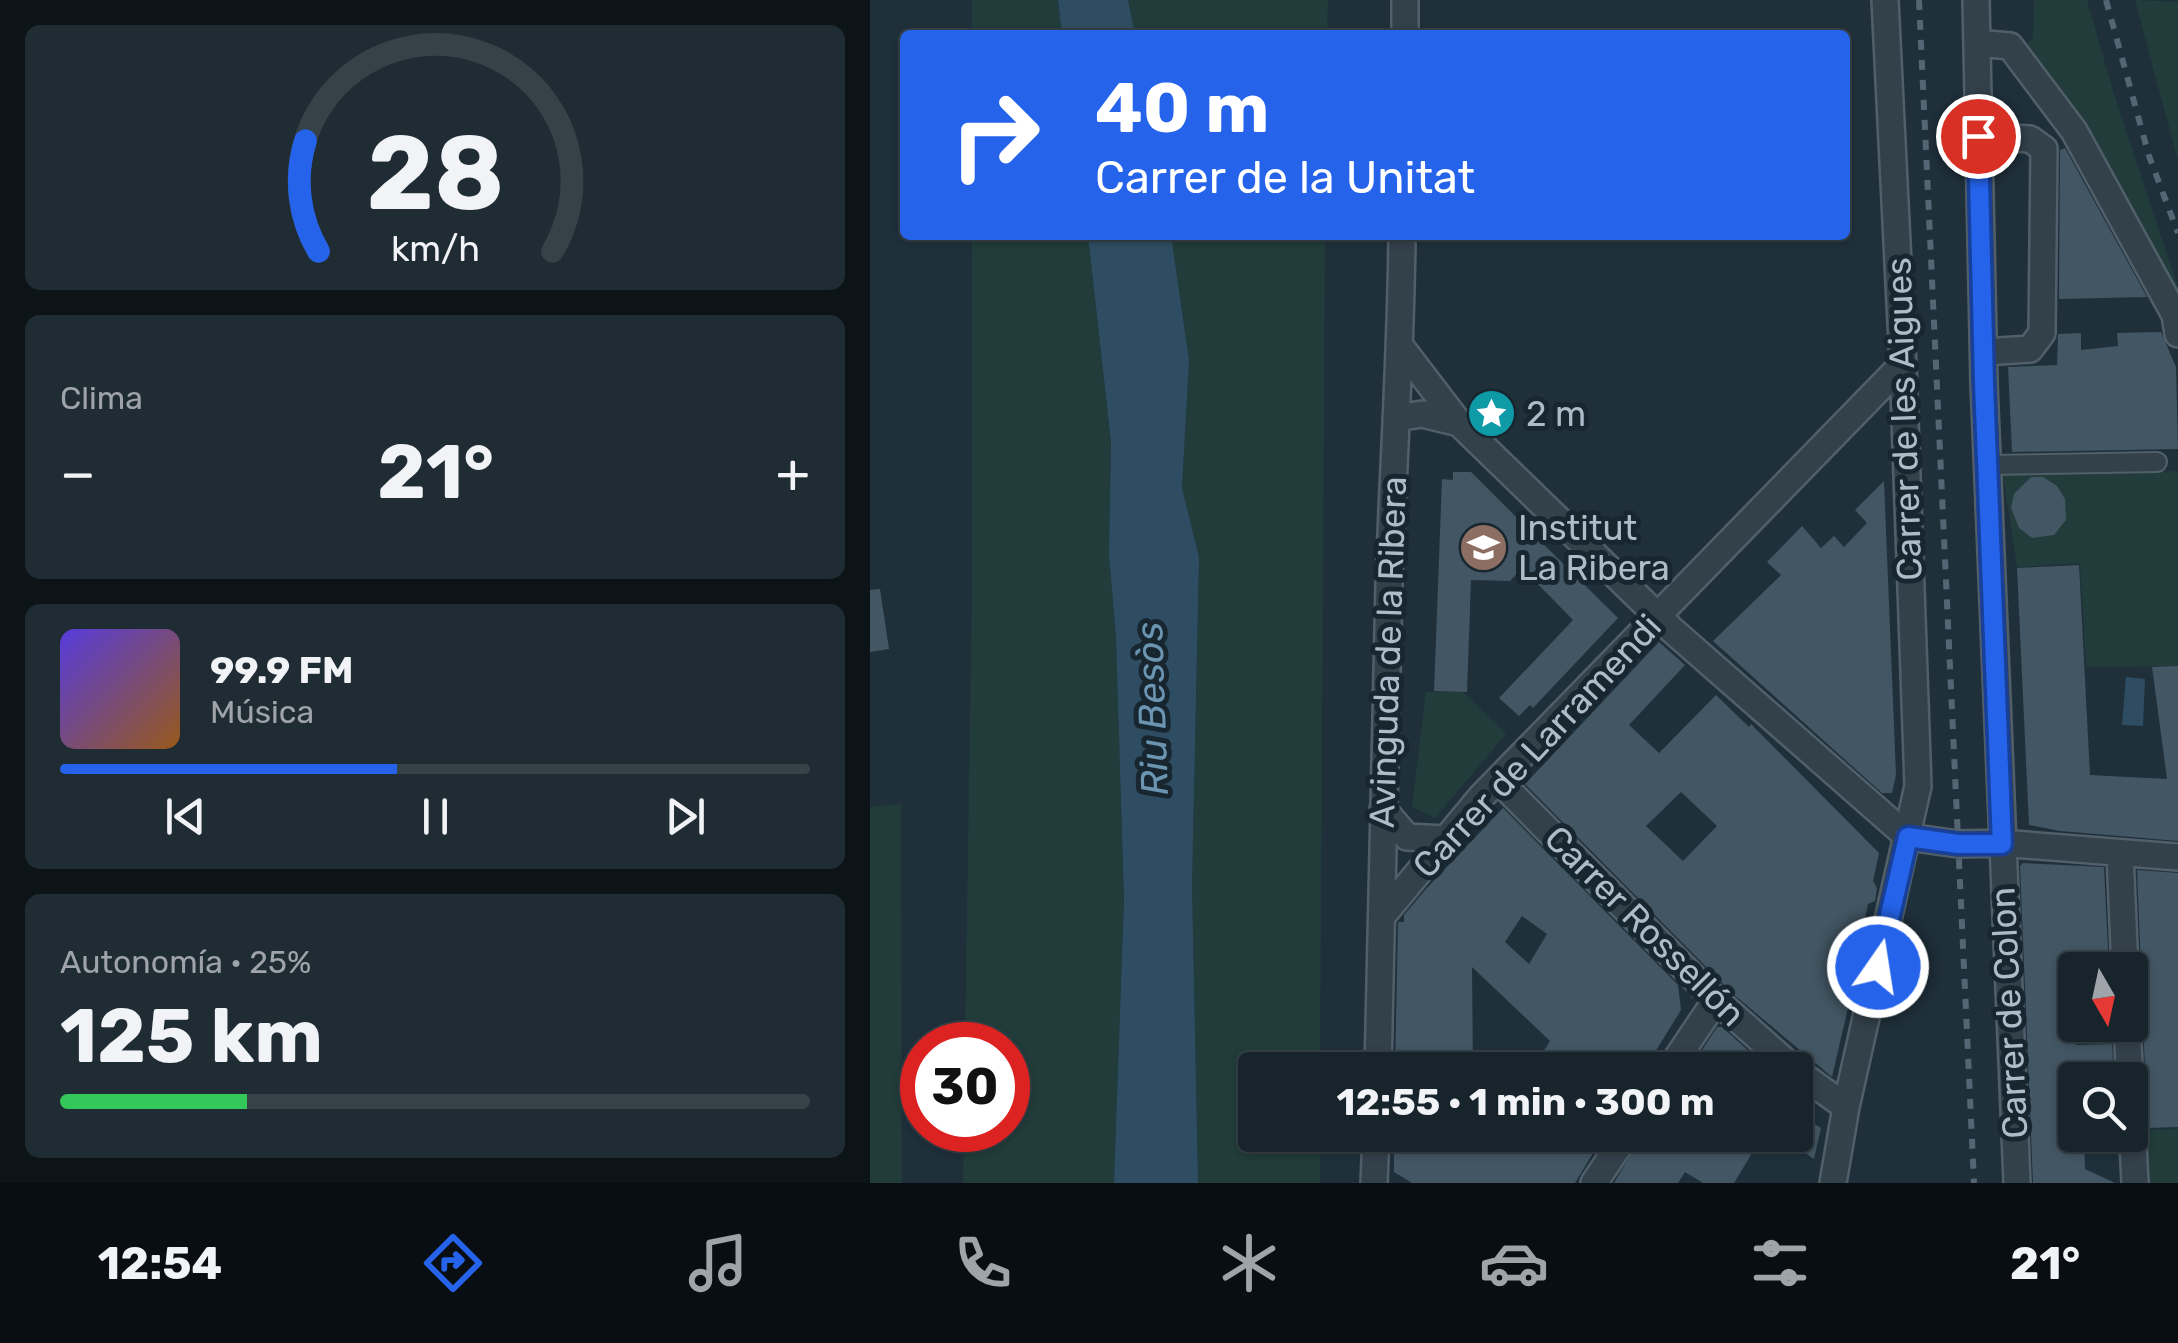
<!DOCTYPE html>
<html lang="es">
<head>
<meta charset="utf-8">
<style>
  :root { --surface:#17242c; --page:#202c34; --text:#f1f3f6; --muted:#9ea4a9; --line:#364148; --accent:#2563eb }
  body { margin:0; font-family:Rubik,sans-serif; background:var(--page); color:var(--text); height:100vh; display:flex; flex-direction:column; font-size:38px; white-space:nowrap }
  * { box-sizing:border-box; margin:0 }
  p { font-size:32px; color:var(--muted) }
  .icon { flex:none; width:55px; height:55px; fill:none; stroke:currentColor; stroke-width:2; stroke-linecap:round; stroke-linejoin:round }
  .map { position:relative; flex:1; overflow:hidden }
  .drawer { display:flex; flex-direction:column; gap:25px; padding:25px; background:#0d1418; width:870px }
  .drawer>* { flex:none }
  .hud { position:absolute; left:30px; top:30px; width:950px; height:210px; border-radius:10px; box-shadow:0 2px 8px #0004,0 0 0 2px var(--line); background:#2563eb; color:#fff; overflow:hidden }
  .needle { width:65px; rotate:171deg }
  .fabs { position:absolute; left:1188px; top:952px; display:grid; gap:20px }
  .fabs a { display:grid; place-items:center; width:90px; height:90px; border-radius:10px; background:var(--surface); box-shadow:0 2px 8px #0004,0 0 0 2px var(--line); font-size:50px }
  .speed { position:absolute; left:30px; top:1022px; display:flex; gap:20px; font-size:50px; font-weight:700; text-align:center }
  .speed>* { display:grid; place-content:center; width:130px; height:130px; border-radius:50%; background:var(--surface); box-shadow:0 2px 8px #0004,0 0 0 2px var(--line); line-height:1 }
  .speed .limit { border:15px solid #d22; background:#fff; color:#111 }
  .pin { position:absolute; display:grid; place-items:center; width:85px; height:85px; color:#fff; margin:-42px; border:5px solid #fff; border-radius:50%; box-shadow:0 2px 10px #0007 }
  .me { position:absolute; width:110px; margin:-55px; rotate:13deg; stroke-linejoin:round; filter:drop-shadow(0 0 8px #0008) }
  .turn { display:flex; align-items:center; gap:35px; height:210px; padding:0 30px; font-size:45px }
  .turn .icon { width:130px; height:130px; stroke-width:2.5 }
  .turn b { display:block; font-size:70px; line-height:85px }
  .big { font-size:75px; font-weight:700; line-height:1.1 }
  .drawer .card { flex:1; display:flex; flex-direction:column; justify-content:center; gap:15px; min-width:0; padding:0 35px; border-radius:15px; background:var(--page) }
  .drawer .dial { align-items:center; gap:0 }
  .dial svg { height:260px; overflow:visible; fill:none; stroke:var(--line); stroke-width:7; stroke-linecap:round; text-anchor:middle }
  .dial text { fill:var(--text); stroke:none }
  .song { display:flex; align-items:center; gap:30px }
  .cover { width:120px; height:120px; border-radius:15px; background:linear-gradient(135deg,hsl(250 70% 55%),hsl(30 70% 35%)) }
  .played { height:10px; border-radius:5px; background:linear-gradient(90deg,var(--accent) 45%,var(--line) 45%) }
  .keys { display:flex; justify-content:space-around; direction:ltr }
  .heat { display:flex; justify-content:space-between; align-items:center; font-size:55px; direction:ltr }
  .charge { height:15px; border-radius:8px; background:linear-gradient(90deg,#34c759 25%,var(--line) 0) }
  .trip { position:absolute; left:368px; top:1052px; width:575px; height:100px; border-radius:10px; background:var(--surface); box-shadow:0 2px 8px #0004,0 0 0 2px var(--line); font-weight:700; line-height:100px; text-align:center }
  .tabs { display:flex; height:160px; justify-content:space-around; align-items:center; background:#090e12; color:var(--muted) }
  .tabs .icon { width:70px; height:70px }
  .tabs .active { color:var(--accent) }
  .tabs b { font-size:45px; color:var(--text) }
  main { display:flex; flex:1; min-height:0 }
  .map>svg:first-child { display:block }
</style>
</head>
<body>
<main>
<section class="drawer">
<div class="card dial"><svg viewBox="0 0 100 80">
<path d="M14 69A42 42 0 1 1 86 69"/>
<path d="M14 69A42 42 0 0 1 10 35" stroke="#2563eb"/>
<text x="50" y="56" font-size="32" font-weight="700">28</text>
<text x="50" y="72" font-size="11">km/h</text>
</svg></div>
<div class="card"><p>Clima</p>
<div class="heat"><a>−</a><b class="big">21°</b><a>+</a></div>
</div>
<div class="card">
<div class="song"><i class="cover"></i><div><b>99.9 FM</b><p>Música</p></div></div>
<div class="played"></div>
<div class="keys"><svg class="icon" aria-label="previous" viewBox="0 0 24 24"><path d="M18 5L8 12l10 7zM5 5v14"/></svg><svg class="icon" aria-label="pause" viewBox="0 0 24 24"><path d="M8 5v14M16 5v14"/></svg><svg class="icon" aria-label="next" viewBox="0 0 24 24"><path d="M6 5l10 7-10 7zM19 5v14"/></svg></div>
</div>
<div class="card"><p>Autonomía · 25%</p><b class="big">125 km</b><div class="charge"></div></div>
</section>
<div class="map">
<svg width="1308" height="1183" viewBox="0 0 1308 1183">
  <rect width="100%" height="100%" fill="#1f303b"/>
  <path fill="#213c3a" d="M102 0H188L192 35H102Z
    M258 0H458L457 35H265Z
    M1164 0H1217L1243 91 1308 287V306L1150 51 1163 38Z
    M1265 0 1308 2V161Z
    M102 235H218L241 442 239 555 246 638 254 899 244 1183H93L94 1130H138V1045H95L102 586Z
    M301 235H455L450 1070H385V1135H450V1183H328L322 885 329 557 312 488 319 360Z
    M1308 471V666L1216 667 1210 563 1147 567 1133 475Z
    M556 692H593L636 734 565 818 542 807Z
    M31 804 32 1183H0V807Z
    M1308 1129V1183H1273L1271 1130Z"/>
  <path fill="#2f4d62" d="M188 0H258L265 35H192Z
    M218 235H301L319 360 312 488 329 557 322 885 328 1183H244L254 899 246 638 239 555 241 442Z
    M1256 677 1275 679 1273 726 1252 725Z"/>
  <path fill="#425663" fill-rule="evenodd" d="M1195 148 1277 297 1189 299 1190 150Z
    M1291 332 1306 367 1308 449 1142 452 1138 367 1187 365 1188 334 1211 333V350L1248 346 1247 333Z
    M583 472H601L748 618 663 708 660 705 649 716 629 698 703 620 652 568 640 581 601 580 597 692 564 691 572 479 583 480Z
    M1161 477H1173L1187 486 1195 499 1196 520 1184 535 1162 538 1149 528 1141 508 1144 494Z
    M1014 481 1026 775 1022 793H1012L843 641 911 575 897 562 932 526 951 548 964 536 974 547 997 523 985 510Z
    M1209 565 1220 775 1297 779 1282 667 1308 666V841L1190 831 1159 825 1147 568Z
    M10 589 19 649 0 652V590Z
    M789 642 815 665 759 725 789 753 846 695 879 727 881 724 1009 853 1003 881 1007 888 1005 901 998 904 989 948 991 952 962 1077 862 993 655 784ZM811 792 847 826 813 861 776 826Z
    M633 808 808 985 811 1010 774 1070H662L680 1041 602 967 603 1070H525L528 922H534V915L556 889ZM652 916 677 934 659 964 635 942Z
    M1153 863 1234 867 1239 970H1205L1204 1003 1206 1045 1242 1044 1244 1080H1205V1135H1214L1215 1169 1245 1183H1163L1150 866Z
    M1267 870 1308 873V1127L1278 1128 1273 1024 1267 1013 1266 982 1271 969Z
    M847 1027H852L900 1070H819Z
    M925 1112 951 1128 944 1159 925 1146Z
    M524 1135H734L705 1183H542L524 1172Z
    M772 1135H893L864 1183H833L815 1172 808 1183H744Z"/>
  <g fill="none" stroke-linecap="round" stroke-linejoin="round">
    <defs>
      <path id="pedestrian" d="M1117 465 1287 462"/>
      <path id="minor" d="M1106 0 1114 383 1147 1183
        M535 35V0
        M1107 43 1140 46 1204 131 1305 315 1308 334
        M1109 136 1160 139 1174 149 1172 333 1160 349 1114 352
        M531 347 589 423 802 630 1038 837
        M526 418 552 414 589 423
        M628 780 846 1000 925 1070
        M513 809 537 837 575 839
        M1038 837 1088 844 1131 843 1308 857
        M1250 854 1255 970
        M513 915 611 797 1033 364
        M1257 1025 1265 1183
        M508 1070C513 908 514 746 519 584 523 468 531 352 532 235
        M799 1070 846 1000
        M925 1070 976 1107
        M504 1183 506 1135
        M724 1183 756 1135
        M963 1183 976 1107 1048 786 1033 364 1015 0"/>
    </defs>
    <use href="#pedestrian" stroke="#505f69" stroke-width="22"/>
    <use href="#minor" stroke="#505f69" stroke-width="30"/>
    <use href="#pedestrian" stroke="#33414b" stroke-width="18"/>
    <use href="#minor" stroke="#33414b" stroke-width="25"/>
    <path stroke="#546673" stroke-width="6" stroke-dasharray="10 10" stroke-linecap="butt" d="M1049 0 1104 1183
      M1236 0 1279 156 1308 233"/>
  </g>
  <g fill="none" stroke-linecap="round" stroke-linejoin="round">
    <defs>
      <path id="route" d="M1008 967 1038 837 1088 844H1132L1114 383 1108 136"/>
    </defs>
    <use href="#route" stroke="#184099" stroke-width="25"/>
    <use href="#route" stroke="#2563eb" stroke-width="18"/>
  </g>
  <defs>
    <symbol id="sight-disc" viewBox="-11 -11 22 22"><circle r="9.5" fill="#0f9aa8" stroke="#182630"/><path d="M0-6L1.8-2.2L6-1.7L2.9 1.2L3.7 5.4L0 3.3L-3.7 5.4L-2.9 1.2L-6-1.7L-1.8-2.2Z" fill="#fff"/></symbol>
    <symbol id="school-disc" viewBox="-11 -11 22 22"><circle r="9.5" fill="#8d6e63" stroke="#182630"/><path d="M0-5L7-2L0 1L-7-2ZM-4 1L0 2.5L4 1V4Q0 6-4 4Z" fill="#fff"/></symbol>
  </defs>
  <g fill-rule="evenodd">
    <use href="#sight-disc" x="594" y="386" width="55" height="55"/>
    <use href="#school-disc" x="586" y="520" width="55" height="55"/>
  </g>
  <g text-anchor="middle" stroke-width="10" stroke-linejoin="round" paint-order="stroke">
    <g font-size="35" fill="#adbcc8" stroke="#182630" text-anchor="start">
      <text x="656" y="426">2 m</text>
      <text x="648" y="540">Institut<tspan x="648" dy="40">La Ribera</tspan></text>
    </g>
    <g font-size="35" fill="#adbcc8" stroke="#182630">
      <text transform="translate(1034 419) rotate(-92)" y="12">Carrer de les Aigues</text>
      <text transform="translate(518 652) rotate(-88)" y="12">Avinguda de la Ribera</text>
      <text transform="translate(667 746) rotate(-47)" y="12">Carrer de Larramendi</text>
      <text transform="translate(775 926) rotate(45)" y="12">Carrer Rossellón</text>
      <text transform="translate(1139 1013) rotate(-93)" y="12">Carrer de Colon</text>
    </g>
    <g font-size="38" font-style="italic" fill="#6a94af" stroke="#182630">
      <text transform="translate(282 709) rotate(-92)" y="13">Riu Besòs</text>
    </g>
  </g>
</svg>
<div class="fabs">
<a><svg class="needle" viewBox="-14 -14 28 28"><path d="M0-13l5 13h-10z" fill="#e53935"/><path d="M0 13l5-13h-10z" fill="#9ea4a9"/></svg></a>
<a><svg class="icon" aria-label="search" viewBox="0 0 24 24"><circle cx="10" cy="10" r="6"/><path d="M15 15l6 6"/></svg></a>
</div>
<div class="speed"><div class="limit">30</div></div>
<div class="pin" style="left:1108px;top:136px;background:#d93025"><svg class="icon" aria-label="arrive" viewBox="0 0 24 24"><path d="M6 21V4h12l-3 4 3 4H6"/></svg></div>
<svg class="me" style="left:1008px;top:967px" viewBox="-20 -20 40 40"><circle r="17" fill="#2563eb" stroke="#fff" stroke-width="3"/><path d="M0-11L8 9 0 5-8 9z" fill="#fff"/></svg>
<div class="trip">12:55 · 1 min · 300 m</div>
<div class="hud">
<div class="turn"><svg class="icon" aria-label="right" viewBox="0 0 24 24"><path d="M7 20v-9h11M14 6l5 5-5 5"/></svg><div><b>40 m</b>Carrer de la Unitat</div></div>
</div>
</div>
</main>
<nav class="tabs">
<b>12:54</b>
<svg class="icon active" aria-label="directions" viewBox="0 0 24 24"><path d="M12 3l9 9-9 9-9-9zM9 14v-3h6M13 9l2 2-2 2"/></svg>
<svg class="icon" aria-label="music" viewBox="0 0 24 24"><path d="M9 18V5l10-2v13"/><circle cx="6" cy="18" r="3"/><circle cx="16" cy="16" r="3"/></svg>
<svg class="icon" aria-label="phone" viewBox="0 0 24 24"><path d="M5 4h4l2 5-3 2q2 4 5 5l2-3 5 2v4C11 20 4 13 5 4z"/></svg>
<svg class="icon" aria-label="climate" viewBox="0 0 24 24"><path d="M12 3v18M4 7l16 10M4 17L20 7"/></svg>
<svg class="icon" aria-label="car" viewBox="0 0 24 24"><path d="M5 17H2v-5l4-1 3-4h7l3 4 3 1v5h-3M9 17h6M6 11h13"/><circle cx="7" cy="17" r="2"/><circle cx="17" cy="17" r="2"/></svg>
<svg class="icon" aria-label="filters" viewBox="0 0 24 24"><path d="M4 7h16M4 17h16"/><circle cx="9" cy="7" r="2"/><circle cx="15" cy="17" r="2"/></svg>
<b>21°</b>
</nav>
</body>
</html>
